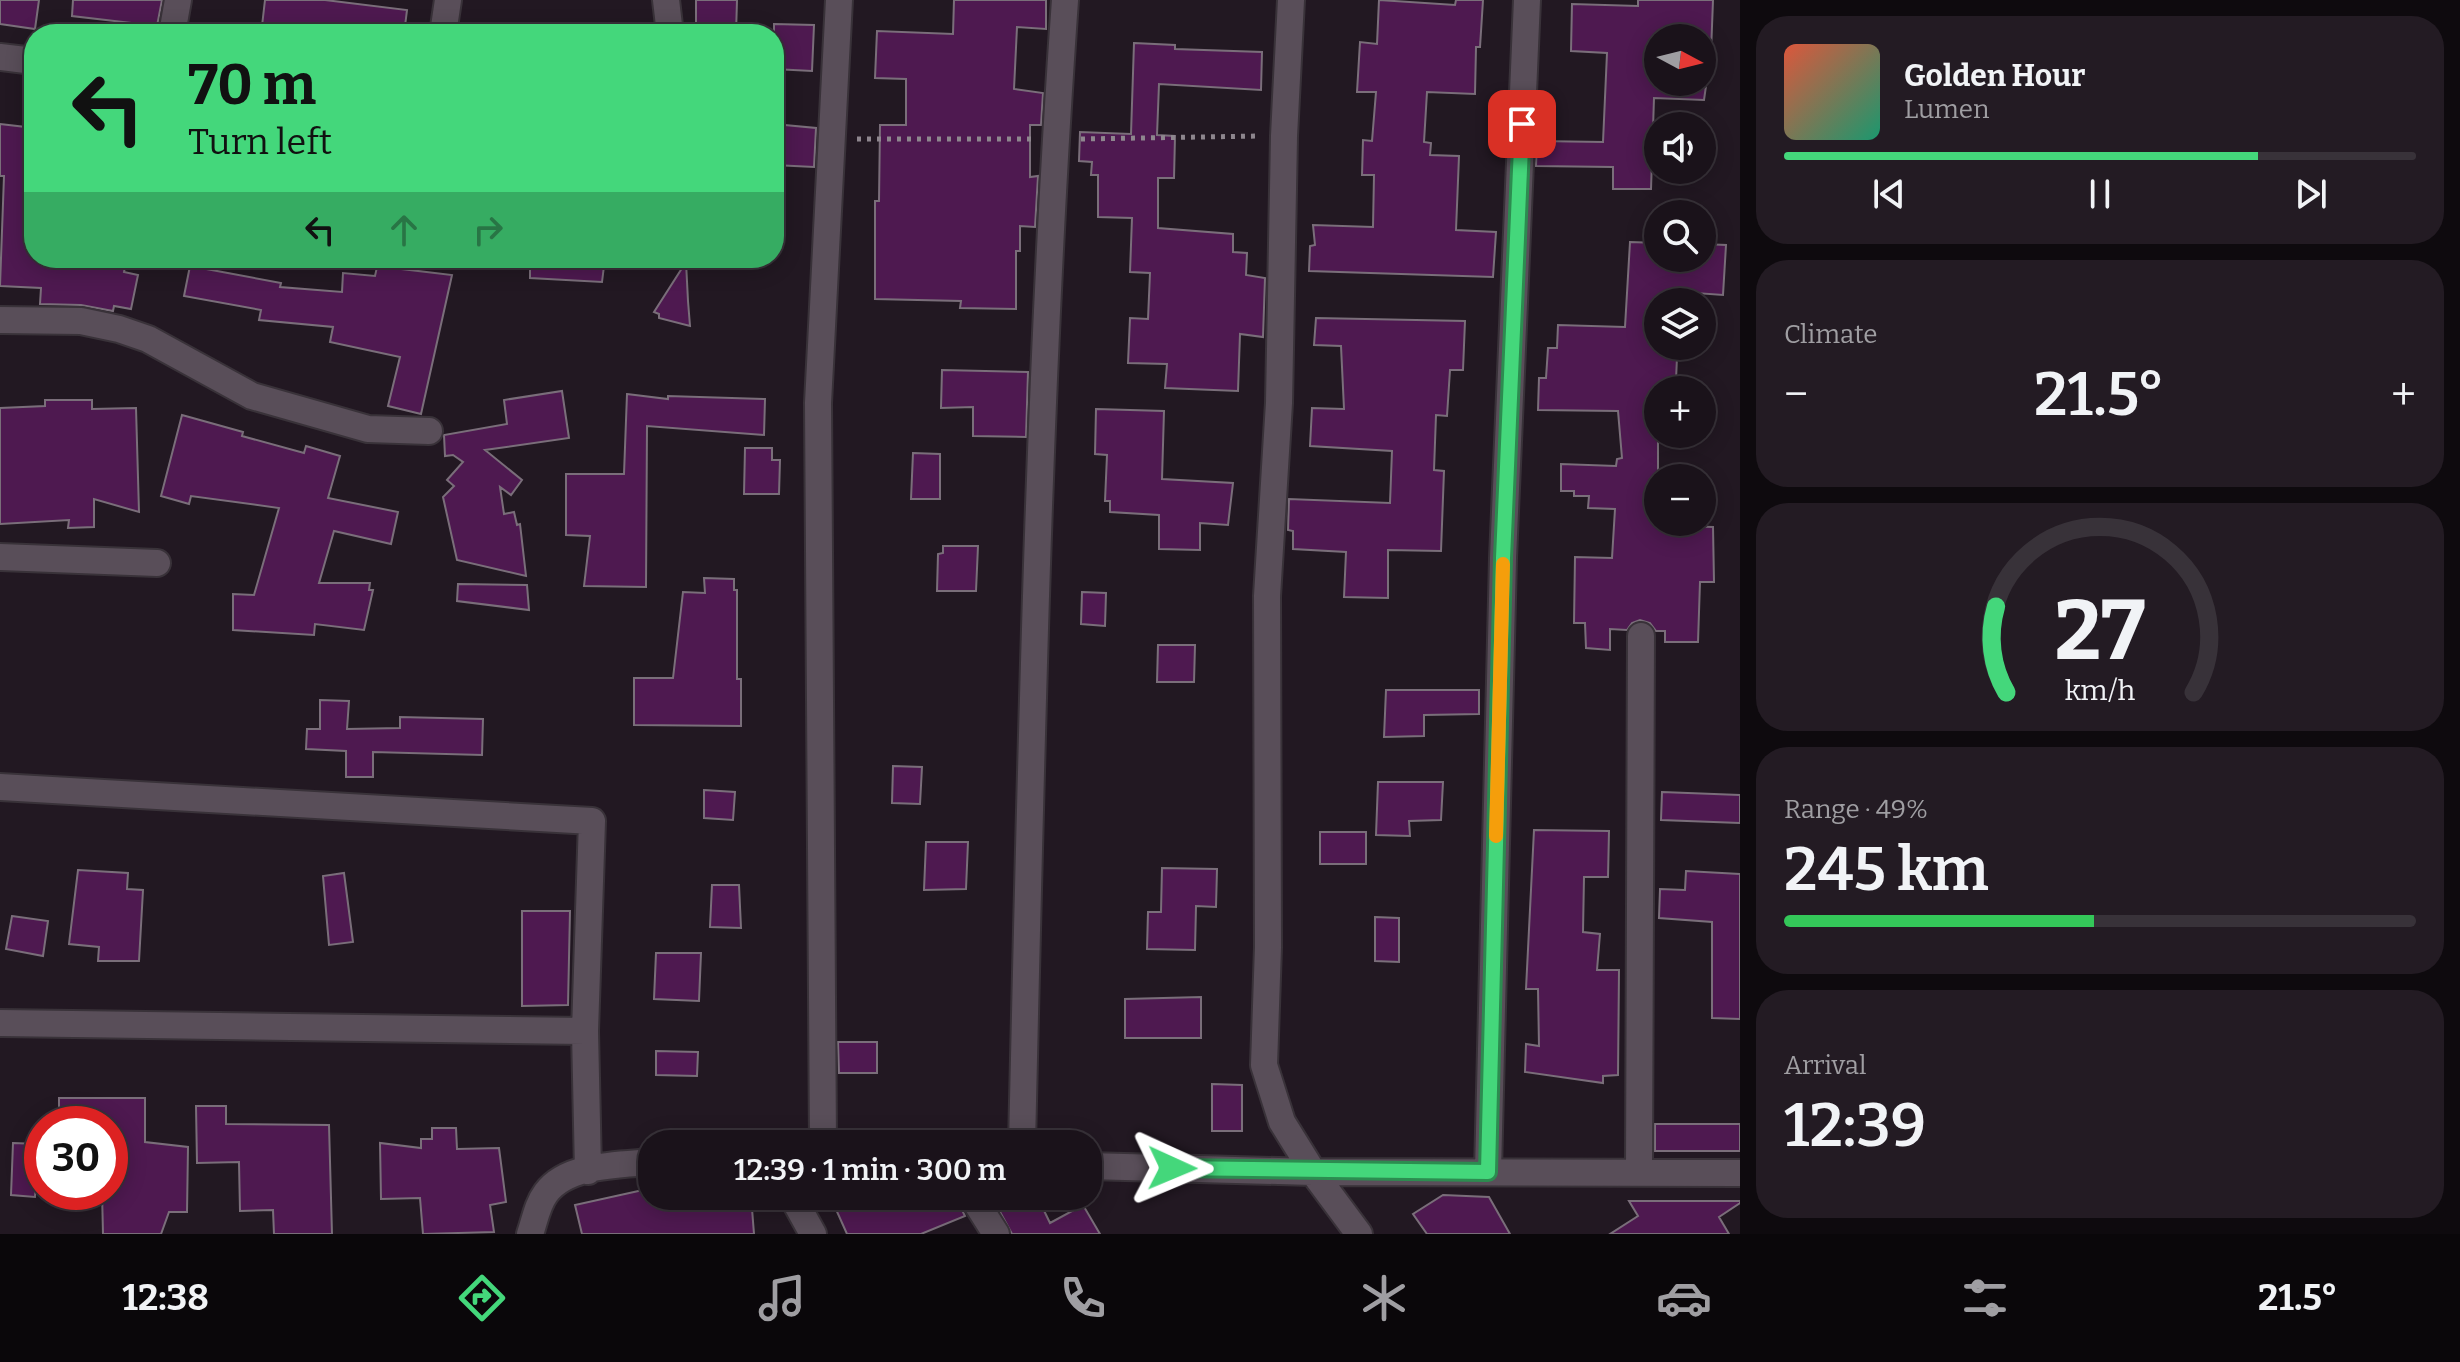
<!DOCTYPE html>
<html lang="en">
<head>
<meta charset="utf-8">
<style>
  :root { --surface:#1a121a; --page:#231b23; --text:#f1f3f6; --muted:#9f9ea2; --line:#383239; --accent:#44d77b }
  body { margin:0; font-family:Bitter,serif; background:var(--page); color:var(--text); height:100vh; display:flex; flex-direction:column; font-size:30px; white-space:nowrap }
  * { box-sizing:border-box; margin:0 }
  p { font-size:26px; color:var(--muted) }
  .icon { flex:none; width:44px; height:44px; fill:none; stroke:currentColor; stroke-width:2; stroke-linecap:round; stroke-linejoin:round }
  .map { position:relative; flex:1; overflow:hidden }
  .side { display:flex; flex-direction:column; gap:16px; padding:16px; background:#0e0a0e; width:720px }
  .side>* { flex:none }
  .hud { position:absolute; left:24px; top:24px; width:760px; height:244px; border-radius:32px; box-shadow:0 4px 20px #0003,0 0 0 2px var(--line); background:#44d77b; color:#111; overflow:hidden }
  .needle { width:52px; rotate:97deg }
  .buttons { position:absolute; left:1644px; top:24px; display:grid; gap:16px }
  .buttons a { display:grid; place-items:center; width:72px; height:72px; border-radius:50%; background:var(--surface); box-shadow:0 4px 20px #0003,0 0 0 2px var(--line); font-size:40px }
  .speed { position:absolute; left:24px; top:1106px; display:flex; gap:16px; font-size:40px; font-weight:700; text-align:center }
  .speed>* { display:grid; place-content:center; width:104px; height:104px; border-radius:50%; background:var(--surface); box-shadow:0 4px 20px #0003,0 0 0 2px var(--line); line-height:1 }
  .speed .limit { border:12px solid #d22; background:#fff; color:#111 }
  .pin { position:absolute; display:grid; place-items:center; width:68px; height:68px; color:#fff; margin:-34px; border-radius:16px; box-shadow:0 4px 12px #0006 }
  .me { position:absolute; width:88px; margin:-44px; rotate:91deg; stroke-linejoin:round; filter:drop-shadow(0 0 6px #0008) }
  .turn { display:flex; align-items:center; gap:28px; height:168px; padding:0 32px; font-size:36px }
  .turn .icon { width:104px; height:104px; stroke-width:2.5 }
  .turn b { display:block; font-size:56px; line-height:68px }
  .lanes { display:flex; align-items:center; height:76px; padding:0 32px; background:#0003; justify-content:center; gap:40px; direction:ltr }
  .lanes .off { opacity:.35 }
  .big { font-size:60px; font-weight:600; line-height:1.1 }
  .side .tile { flex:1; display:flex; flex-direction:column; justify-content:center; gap:12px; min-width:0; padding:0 28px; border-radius:32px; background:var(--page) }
  .side .dial { align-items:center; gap:0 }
  .dial svg { height:208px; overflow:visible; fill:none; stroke:var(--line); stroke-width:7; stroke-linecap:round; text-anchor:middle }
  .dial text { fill:var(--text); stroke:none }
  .song { display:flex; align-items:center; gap:24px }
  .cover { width:96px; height:96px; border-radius:12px; background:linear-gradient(135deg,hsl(10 70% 55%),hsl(160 70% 35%)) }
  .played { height:8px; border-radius:4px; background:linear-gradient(90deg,var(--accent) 75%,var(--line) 75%) }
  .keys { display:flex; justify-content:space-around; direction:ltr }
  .heat { display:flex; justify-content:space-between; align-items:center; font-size:44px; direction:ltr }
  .charge { height:12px; border-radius:6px; background:linear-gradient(90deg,#34c759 49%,var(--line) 0) }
  .trip { position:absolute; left:638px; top:1130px; width:464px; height:80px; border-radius:32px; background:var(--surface); box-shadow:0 4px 20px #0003,0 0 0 2px var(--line); font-weight:600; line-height:80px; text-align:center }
  .tab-bar { display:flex; height:128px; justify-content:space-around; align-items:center; background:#0a070a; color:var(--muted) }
  .tab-bar .icon { width:56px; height:56px }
  .tab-bar .selected { color:var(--accent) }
  .tab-bar b { font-size:36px; color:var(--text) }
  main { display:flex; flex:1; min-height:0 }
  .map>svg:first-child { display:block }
</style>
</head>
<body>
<main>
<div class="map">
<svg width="1740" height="1234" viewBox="0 0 1740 1234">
  <rect width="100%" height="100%" fill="#221822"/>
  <path fill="#4e1950" stroke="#7a6e7a" stroke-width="2" fill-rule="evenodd" d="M0 0H39L35 29 0 24Z
    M73 0H162L157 26 72 16Z
    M265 0H325L407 10 404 34H281L282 28 262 26Z
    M696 0H737L736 34H696Z
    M954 0H1046V29L1017 27 1014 89 1043 93 1041 125H1030V177L1038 176 1035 227 1020 226V251H1016V309L960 308 961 301 875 299V201H879L880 125H906V79L875 78 877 31 953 34Z
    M1379 0 1455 5 1456 0H1483L1480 47H1476L1475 94 1427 92 1424 142 1431 143 1430 155 1459 156 1456 230 1496 232 1493 277 1309 271 1310 246 1315 245 1313 225 1373 227 1374 175H1362L1363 140 1372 141 1376 92H1357L1360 42 1377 44Z
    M1638 0H1713L1710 79H1707L1704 100 1654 98 1651 189H1613V167L1536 166 1537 141 1603 142 1607 53 1571 51 1572 4 1638 6ZM1658 38H1702V82H1658Z
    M774 24 814 25 812 71 774 69Z
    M1134 43 1175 45V49L1262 52 1261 90 1159 84 1157 135 1175 136 1174 178H1158V228L1233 234V252L1247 253 1246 275 1265 278 1263 337 1240 334 1238 391 1165 388 1167 364 1128 363 1130 318 1148 319 1150 273 1130 272 1132 218 1098 217V175H1091L1092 162 1079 161 1080 132 1131 134Z
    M0 124 34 128V258H127L124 272 138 275 131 309 114 306 113 311 81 305 40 304 41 288 0 286 4 176H0Z
    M774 124 816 128 814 167 774 165Z
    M1630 242 1658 243V258H1702V244L1726 245 1723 295 1696 293 1695 302H1658V346H1687L1686 357H1677L1676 380H1664V390H1658V522H1675V526L1713 527 1714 582H1700L1698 642H1665V631H1656L1650 623 1640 620 1632 623 1627 630 1610 629V650L1586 648 1585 623H1574L1575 557 1612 558 1615 509 1588 508 1589 496H1574V491H1561V464L1616 466 1617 459 1622 458 1618 411 1538 410 1539 378H1546L1548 348H1557L1558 325 1625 327Z
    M379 258H403L402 269 452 275 421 414 388 406 400 357 330 342 333 327 259 320 261 310 184 296 190 266 281 283 280 287 342 292 343 273 375 276Z
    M530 258H605L602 282 530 278Z
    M686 262 688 301 690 326 659 318V314L654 312Z
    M1316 318 1465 321 1463 370H1450L1447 416 1436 415 1434 470 1444 471 1441 551 1388 550V598L1344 597 1346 552 1293 549V531L1288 530 1289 499 1390 503 1392 451 1310 446 1312 408 1344 409 1341 346 1314 345Z
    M942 370 1028 372 1026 437 973 436V407L941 408Z
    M562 391 569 438 485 450 522 480 511 495 500 487 504 514 514 512 517 525 520 524 526 576 457 560 443 497 454 486 447 480 463 462 453 455 445 456 444 435 507 424 504 400Z
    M627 394 668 399V396L765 399 764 435 647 426 646 587 584 586 590 536 566 535V474H624Z
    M45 400H92V409L136 408 139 512 94 499V527L68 528 69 520 0 524V408L45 406Z
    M1096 409 1164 411 1162 479 1233 483 1228 525 1200 523V550L1159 549V515L1110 512V501H1105L1107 455 1095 454Z
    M182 415 243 432 242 436 304 453 306 446 340 456 328 498 398 512 391 544 334 531 319 583H370L369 590H373L364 630 315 624 314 635 233 630V594L254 595 279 508 191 496 189 504 161 496Z
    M745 448H772V460H780L779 494H744Z
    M913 453 940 454V499H911Z
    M943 546H978L976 591H937L938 554 943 553Z
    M704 578 734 579V590H737V679H741V726L634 725V678H673L683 592 705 593Z
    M458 584 527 585 529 610 457 601Z
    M1082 592 1106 593 1105 626 1081 624Z
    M1158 645H1195L1194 682H1157Z
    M1386 690H1479V714L1424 715V736L1384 737Z
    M320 700 349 701 347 729 400 728V717L483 719 482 755 373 752V777H346V751L306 749 307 729H320Z
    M893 766 922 767 920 804 892 803Z
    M1378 782H1443L1441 820 1409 821 1410 836 1376 835Z
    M704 790 735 792 733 820 704 818Z
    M1662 792 1740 795V823L1661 820Z
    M1534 830 1609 831 1608 877H1584L1583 932 1600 934 1597 970H1619L1618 1075 1603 1076V1083L1525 1072 1526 1044 1539 1046 1538 989H1526Z
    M1320 832H1366V864H1320Z
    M926 842H968L966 889 924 890Z
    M1162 868 1217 869 1216 907 1196 906 1195 950 1147 949 1148 912H1161Z
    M78 870 128 873 127 889 143 890 139 961H98L99 947 69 944Z
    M1686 871 1740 874V1019L1712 1018V922L1659 918 1660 889 1685 890Z
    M344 873 353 942 329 945 323 876Z
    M712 885H739L741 928 710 927Z
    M522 911H570L568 1005 522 1006Z
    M12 916 48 921 43 956 6 949Z
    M1375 917 1399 918V962L1375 961Z
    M656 953H701L699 1001 654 999Z
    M1201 997V1038H1125V999Z
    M838 1042H877V1073H839Z
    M656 1051 698 1052 697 1076 656 1075Z
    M1212 1084 1242 1085V1131H1212Z
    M59 1098H145V1142L188 1147 187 1212H169L161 1234H103L102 1192H110V1124H59Z
    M196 1106H226V1124L329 1125 332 1234H274L273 1210 240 1211 239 1162 197 1163Z
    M1655 1124H1740V1151H1655Z
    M432 1128H456L457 1149 499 1148 506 1202 490 1205 494 1232 423 1234 420 1198 381 1199 380 1143 421 1148V1139H432Z
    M13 1143 38 1144 35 1197 11 1195Z
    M652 1188V1196H751L754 1234H582L575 1205Z
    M1443 1195 1489 1197 1510 1234H1427L1413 1214Z
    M830 1196H937L940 1201 957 1200 965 1216 921 1234H847Z
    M1037 1196 1050 1223 1083 1205 1100 1234H1012L992 1197Z
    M1629 1201H1740V1203L1719 1217 1729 1234H1610L1638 1216Z"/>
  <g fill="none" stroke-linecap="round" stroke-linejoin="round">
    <defs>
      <path id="minor" d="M666 0 670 34
        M1291 0 1284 136 1279 403 1267 596 1268 947 1264 1065 1282 1122 1313 1172 1359 1234
        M172 34 178 0
        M443 34 448 0
        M0 57 34 61
        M0 320 81 321 119 329 148 339 252 396 368 429 429 431
        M0 557 157 563
        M0 787 592 821 585 1031 588 1171
        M0 1023 585 1031
        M823 1144 818 403 839 0
        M1022 1144C1031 762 1038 381 1065 0
        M1088 1166 1313 1172 1740 1173
        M1488 1172 1503 558 1527 0
        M1639 1173 1641 636
        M792 1196 813 1234
        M972 1196 996 1234
        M530 1234C535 1220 537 1205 546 1193 567 1164 620 1165 652 1162"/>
    </defs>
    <use href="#minor" stroke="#393239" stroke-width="30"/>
    <path stroke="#8e868e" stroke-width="5" stroke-dasharray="4 6" stroke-linecap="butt" d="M857 139H1031
      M1081 139 1259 136"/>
    <use href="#minor" stroke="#594e59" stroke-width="26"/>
  </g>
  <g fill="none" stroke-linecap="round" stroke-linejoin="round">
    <defs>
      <path id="route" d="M1172 1168 1488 1172 1503 558 1522 124"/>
    </defs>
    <use href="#route" stroke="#2c8c50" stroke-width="20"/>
    <use href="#route" stroke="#44d77b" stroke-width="14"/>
    <path stroke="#f59e0b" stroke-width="14" d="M1496 836 1503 564"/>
  </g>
</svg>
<div class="buttons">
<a><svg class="needle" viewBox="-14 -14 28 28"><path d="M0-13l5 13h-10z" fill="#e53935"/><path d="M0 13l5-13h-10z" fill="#9f9ea2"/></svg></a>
<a><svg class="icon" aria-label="sound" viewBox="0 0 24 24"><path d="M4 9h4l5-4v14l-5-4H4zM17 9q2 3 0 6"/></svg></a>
<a><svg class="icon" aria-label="search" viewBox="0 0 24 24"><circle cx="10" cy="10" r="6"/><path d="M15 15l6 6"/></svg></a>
<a><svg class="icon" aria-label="layers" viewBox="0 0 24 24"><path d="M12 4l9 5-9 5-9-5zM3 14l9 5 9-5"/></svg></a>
<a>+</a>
<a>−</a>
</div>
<div class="speed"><div class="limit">30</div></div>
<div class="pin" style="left:1522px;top:124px;background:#d93025"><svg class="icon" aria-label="arrive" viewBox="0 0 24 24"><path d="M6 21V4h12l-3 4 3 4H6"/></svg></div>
<svg class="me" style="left:1172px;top:1168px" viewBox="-20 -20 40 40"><path d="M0-17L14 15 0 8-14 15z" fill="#44d77b" stroke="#fff" stroke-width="4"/></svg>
<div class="trip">12:39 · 1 min · 300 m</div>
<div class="hud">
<div class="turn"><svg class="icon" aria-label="left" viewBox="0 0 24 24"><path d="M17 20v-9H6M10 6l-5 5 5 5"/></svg><div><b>70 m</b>Turn left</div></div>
<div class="lanes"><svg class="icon" aria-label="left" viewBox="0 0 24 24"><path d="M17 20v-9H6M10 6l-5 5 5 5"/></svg><svg class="icon off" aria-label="ahead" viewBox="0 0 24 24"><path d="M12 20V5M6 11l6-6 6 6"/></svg><svg class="icon off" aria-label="right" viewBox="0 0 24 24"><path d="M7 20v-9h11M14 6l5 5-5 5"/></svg></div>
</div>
</div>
<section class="side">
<div class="tile">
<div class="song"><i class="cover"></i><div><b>Golden Hour</b><p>Lumen</p></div></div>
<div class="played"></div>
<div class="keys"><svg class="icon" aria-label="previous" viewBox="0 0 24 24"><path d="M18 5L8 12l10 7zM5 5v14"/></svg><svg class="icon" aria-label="pause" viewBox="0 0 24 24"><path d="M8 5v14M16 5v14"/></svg><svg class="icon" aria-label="next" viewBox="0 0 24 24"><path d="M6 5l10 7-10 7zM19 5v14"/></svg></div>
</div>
<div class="tile"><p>Climate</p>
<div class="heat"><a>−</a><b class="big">21.5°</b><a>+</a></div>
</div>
<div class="tile dial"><svg viewBox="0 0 100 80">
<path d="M14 69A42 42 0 1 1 86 69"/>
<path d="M14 69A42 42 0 0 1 10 36" stroke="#44d77b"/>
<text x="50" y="56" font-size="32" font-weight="700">27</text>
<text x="50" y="72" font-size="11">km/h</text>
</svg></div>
<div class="tile"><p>Range · 49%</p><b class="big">245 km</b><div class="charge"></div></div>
<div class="tile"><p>Arrival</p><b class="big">12:39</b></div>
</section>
</main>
<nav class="tab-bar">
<b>12:38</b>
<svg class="icon selected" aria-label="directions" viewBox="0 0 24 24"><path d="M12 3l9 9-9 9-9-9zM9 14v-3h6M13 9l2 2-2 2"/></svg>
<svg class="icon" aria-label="music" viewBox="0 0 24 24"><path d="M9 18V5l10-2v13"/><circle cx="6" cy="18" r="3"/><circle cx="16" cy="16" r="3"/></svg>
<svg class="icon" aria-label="phone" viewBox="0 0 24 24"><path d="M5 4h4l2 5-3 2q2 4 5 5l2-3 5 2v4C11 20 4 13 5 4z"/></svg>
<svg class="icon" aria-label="climate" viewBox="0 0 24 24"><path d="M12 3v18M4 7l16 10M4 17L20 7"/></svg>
<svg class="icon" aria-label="car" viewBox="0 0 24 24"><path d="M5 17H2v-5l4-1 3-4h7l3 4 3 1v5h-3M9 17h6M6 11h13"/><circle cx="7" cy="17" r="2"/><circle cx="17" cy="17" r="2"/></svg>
<svg class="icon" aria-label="filters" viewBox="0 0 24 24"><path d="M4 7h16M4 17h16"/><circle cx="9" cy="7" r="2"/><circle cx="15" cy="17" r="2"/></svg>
<b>21.5°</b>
</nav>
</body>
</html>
